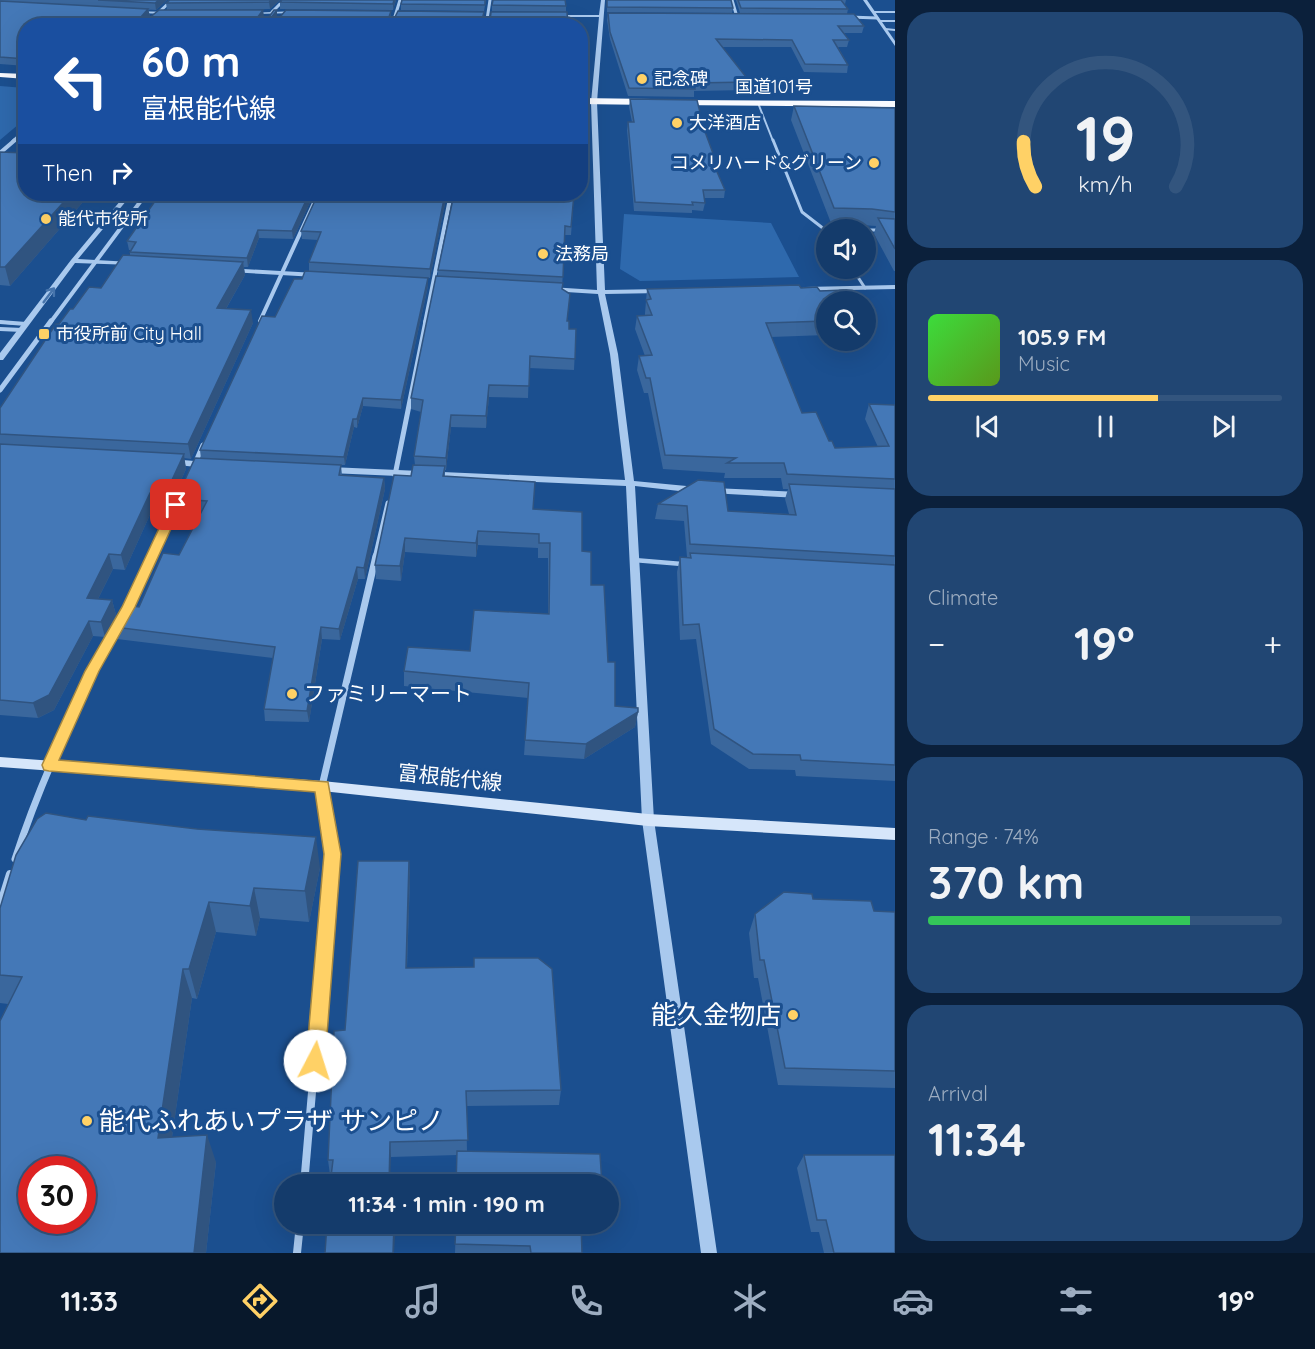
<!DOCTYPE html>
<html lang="en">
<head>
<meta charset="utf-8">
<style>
  :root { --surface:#143b6b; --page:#214673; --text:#f1f3f6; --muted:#9dadc1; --line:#33557e; --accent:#ffd166 }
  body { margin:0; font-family:Quicksand,"Noto Sans JP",sans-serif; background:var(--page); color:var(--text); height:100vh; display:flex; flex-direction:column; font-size:22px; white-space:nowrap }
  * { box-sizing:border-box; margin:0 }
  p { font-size:20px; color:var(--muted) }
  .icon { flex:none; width:33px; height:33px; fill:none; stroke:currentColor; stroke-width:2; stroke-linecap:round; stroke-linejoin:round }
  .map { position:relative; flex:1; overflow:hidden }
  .details { display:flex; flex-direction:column; gap:12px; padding:12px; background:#0b203b; width:420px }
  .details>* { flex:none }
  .guide { position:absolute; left:18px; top:18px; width:570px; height:183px; border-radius:24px; box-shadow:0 6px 24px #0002,0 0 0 2px var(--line); background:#1a4fa0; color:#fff; overflow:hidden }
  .controls { position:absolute; left:816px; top:219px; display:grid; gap:12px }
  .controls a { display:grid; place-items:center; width:60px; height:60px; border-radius:50%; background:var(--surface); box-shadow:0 6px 24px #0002,0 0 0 2px var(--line); font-size:30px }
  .speed { position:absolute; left:18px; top:1156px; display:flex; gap:12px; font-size:30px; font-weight:700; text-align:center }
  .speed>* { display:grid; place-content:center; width:78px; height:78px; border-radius:50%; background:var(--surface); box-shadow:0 6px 24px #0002,0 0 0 2px var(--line); line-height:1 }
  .speed .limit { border:9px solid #d22; background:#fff; color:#111 }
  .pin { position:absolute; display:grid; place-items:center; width:51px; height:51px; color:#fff; margin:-26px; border-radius:12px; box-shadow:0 3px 9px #0006 }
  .me { position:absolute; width:66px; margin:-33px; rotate:5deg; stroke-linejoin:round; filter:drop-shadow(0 0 4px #0008) }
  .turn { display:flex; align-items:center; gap:21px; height:126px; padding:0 24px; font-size:27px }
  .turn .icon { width:78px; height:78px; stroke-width:2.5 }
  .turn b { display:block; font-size:42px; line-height:51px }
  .then { display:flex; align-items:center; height:57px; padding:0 24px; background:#0003; gap:12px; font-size:22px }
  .big { font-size:45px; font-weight:700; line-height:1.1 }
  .details .widget { flex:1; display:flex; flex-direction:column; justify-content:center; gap:9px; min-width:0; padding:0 21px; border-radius:24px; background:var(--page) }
  .details .dial { align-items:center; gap:0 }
  .dial svg { height:156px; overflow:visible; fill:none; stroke:var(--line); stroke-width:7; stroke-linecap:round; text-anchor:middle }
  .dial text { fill:var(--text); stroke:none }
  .song { display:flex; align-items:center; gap:18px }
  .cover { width:72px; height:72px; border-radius:9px; background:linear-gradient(135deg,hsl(120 70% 55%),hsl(90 70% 35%)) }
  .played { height:6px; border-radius:3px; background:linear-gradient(90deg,var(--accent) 65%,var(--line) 65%) }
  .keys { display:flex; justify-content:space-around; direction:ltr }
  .heat { display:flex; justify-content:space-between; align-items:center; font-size:33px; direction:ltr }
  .charge { height:9px; border-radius:4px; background:linear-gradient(90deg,#34c759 74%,var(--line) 0) }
  .trip { position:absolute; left:274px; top:1174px; width:345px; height:60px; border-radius:30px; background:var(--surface); box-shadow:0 6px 24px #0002,0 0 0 2px var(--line); font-weight:700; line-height:60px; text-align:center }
  .tabs { display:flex; height:96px; justify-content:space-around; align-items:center; background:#08182b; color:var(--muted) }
  .tabs .icon { width:42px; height:42px }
  .tabs .on { color:var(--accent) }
  .tabs b { font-size:27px; color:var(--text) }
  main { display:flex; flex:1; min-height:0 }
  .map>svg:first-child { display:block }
</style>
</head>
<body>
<main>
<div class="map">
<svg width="895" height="1253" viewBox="0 0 895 1253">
  <rect width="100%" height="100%" fill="#1b4f8f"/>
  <path fill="#2e69ad" d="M0 86 25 88 26 118 0 140Z
    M624 214 771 223 799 277 640 281 620 269Z"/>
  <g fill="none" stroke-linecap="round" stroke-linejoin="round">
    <path stroke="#a9c9ee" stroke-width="2" d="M873 12H895
      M879 21H895
      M885 29 895 30
      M758 103 773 141"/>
    <path stroke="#a9c9ee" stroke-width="3" d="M773 140 802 212 824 229
      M866 230H880
      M826 232 824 229 856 230
      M852 268 865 288
      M0 322 12 323"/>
    <path stroke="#a9c9ee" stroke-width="4" d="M0 322 26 324
      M0 329 22 330"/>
    <path stroke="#a9c9ee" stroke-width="4.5" d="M634 560 682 564"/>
    <path stroke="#a9c9ee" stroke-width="3" d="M732 0 737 17
      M272 12 284 0
      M157 14 172 0
      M849 17 877 18
      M392 26 400 0
      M486 26 490 0
      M13 141 26 130"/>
    <path stroke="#a9c9ee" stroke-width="4" d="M0 153 15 140
      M260 321 318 194
      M50 323 146 194
      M425 323 451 194"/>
    <path stroke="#a9c9ee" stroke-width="5" d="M0 390 51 321
      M194 466 203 445
      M395 475 426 321
      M151 558 180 497
      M375 558 388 503"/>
    <path stroke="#a9c9ee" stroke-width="7" d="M125 613 152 556
      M15 859C42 777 78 700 119 624
      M332 861 322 786 376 556"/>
    <path stroke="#a9c9ee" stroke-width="8" d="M0 906 10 874
      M304 1185 332 860
      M297 1253 300 1224"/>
    <path fill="#a9c9ee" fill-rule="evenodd" d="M601 0H605L597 102 605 290 661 289 665 291 661 293 605 294 618 354 634 481 697 487 702 490 697 493 635 486 654 820 717 1253H701L642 820 626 486 330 473 325 470 330 467 625 480 610 354 598 294 550 291 546 289 550 287 597 290 591 102 599 17H555L553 16 555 15H599Z
      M863 0H867L895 41V46Z
      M133 11 170 12 172 13 170 14 135 13Z
      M296 11 298 13 249 14 247 13Z
      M126 194H132L78 259 131 262 135 264 133 265 75 263 3 360H0V353L71 260Z
      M227 268 316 273 320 275 316 277 230 272H227Z
      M895 285V289L805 291 801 289 805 287Z
      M171 459 206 462 210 465 206 468 168 464V460Z
      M713 488 799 492 804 495 799 498 710 493 708 491Z"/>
    <path fill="#d6e6fa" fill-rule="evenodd" d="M0 757 322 781 648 814 895 828V840L648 826 322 791 0 767Z"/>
    <path fill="#f8faff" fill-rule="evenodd" d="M0 73 26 74V79L0 77Z
      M580 98 651 99 655 102 651 105 580 104Z
      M677 100 895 101V107L674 105 673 103Z"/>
  </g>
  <path fill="#3a679d" d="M0 0H167L156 10 0 1 148 9 150 16 142 23 264 16 260 22 266 21 277 10V16L274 22 275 23 391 11 390 21 392 23 483 21 486 23 568 26H26V66L0 64Z
    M170 0H280L270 9 167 10 166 3Z
    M282 0H396L393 10 280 9V2Z
    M402 0H486L484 11 401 10V4Z
    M607 0 733 8 732 13 607 12Z
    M736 0H846L845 4H844L848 9 847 14 740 13Z
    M492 5 566 6V12L492 11Z
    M608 13 864 26 862 33H844L849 40 847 47H838L848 65 847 73 804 72 791 47H722L750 82 749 90 694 91V97L628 96 610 39 607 20Z
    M630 99 704 129 714 156 713 163 725 190 724 198H704L705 203 703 211 692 210V213L634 211 627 130 628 122H632L629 107Z
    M794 106 895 108V271H894L874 234 876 226 831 223 791 120Z
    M0 152 26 194H90L10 286 0 285Z
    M160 194H314L293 239 259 238 248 267H244L245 275 226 309 253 323 191 459 184 458 186 469 168 509 153 508 125 570 113 569 98 599 112 600 116 615 105 637 93 636 54 710 38 718 0 715V408L59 324 73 309 101 288 130 256V252L131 250H129L127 241Z
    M318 194H447L430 278 309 271V262L318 240 302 239 301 231Z
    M574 194 571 235H565L562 289 569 329H576L574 370 529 368 528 398 489 397 486 428 451 427 446 470H445V477L533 509 582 551 591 585 608 662 615 706 638 712 635 727 584 759 524 755 528 698 404 686V671L470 651 548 614V558H538V548L478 545 476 557 405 552 401 581 376 579 375 565 411 476 415 465 414 456 421 412 411 409V398L438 276V270Z
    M428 278V286L401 409 363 406 357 428 354 427 345 465H341L342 475 384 478 385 489 365 579H358L340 640 322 639 309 722 265 721 264 709 273 658 117 639 114 627 139 607 179 555 201 512 178 510 176 499 201 459 200 450 275 317 302 279Z
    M801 288 826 302V335L771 337 802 413 835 448 878 447 865 419 869 404 895 405V781L796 776 795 770 749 769 711 744 696 639 680 640 677 572 680 557H687L684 521 655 519 658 504 698 480 728 511 789 514 785 499 788 489H783L781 478H724L725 473 663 469 648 393H644L637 370 639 356H645L635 329 637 316 645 315V313L647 289Z
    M409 861 410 878 407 968 561 1090 559 1105 466 1106 467 1151 457 1155 391 1157 330 1175 328 1160 345 1030Z
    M320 868 309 922 260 918 256 936 216 932 197 999 192 998 172 1137 216 1162 206 1253H0L8 1004 0 1003V908Z
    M813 899 874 911 895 912V1088L778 1085 758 978H754L749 933 755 914Z
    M804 1155 895 1253H824L819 1232H811L797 1168Z
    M456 1224 582 1253H455Z"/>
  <path fill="#305480" d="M159 0H167L156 10 155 3Z
    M272 0H280L270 9 269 2Z
    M394 0H396L393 10V4Z
    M148 9 150 16 141 24 140 18Z
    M263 10 264 16 258 25 257 18Z
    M277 10V16L271 25V18Z
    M71 194H90L10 286 5 267Z
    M309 194H314L293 239 292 231Z
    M445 194H447L430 278V269Z
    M258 230 259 238 248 267 247 258Z
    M243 262 245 275 219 321 217 308Z
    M428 278V286L401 409V400Z
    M251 310 253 323 191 459 188 444Z
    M489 385V397L486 428V416Z
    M363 398V406L357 428V419Z
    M451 415V427L446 470V458Z
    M353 419 354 427 345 465 344 457Z
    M184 454 186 469 168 509 165 495Z
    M384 478 385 489 365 579 364 568Z
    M150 493 153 508 125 570 121 555Z
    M478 531V545L476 557V543Z
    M405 538V552L401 581 400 566Z
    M109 554 113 569 91 613 87 598Z
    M357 567 358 579 340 640 339 629Z
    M112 600 116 615 105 637 101 622Z
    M89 621 93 636 54 710 38 718 33 703Z
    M321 627 322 639 309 722 307 711Z
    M638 712 635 727 584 759 586 744Z
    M316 837 320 868 309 922 305 891Z
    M409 861 410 878 406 984V968Z
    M254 888 260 918 256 936 250 906Z
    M209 902 216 932 197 999 189 969Z
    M183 969 192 998 168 1165 158 1138Z
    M207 1135 216 1162 206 1253H194Z
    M390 1142 391 1157 390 1185H389Z
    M394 1224H396L394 1253H393Z"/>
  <path fill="#4478b7" stroke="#305480" stroke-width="1.5" fill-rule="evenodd" d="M98 0H159L155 3Z
    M170 0H272L269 2 166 3Z
    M282 0H394L393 4 280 2Z
    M402 0H485V5L401 4Z
    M493 0H565L566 6 492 5Z
    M607 0H731L733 8 607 7Z
    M738 0H841L848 9 741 8Z
    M0 1 148 9 140 18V21L143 23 159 10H263L257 18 259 22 266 21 274 10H277L271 18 275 23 286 10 391 11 388 20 392 23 398 11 484 12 482 20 486 23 490 21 491 12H567L568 26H26V59L0 57Z
    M608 13 854 14 864 26H838L849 40H833L848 65 805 64 792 40 716 39 750 82 693 83 695 89 629 88 610 32Z
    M630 99 697 100 704 129 714 156H710L725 190H703L705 203 692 202 693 205 635 202 628 122H634Z
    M794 106 895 108V212L872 209 834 208Z
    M0 152 26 153V194H71L5 267H0Z
    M160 194H309L292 231 258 230 247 258 130 252 136 242 127 241Z
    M318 194H445L430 269 309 262 321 232 301 231Z
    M454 194H574L571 227 565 226 563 277 438 270Z
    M878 218 895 219V249Z
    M123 255 243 262 217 308 251 310 188 444 0 434V408L56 324H59L70 309H73L89 287 101 288Z
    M305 271 428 278 401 400 363 398 357 419H353L344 457 200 450 262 316 275 317 294 279H302Z
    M436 276 563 283 562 289 570 294 567 321H569V329H576L575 359 530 356 529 386 489 385 486 416 451 415 446 458 414 456 423 400 411 398Z
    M799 285 801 288 817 287 820 291 844 290 851 302H826V321L766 323 802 413 816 412 829 441H832L835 448 889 446 869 404 895 405V479L787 474 784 463H727L736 458 665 455 650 378H646L639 356 652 355 637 316 652 315 646 300 651 299 647 289Z
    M0 444 184 454 165 495 150 493 121 555 109 554 87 598 112 600 101 622 89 621 49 695 33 703 0 700Z
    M195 458 341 465 339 475 384 478 364 568 357 567 339 629 321 627 307 711 264 709 275 647 114 627 125 605 139 607 163 553 179 555 207 501 176 499Z
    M413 465 445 466 443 476 535 482 533 509 582 512V551L591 552V585H604L608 662H615V706L638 708V712L586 744 525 740 529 683 404 671 408 647 470 651 474 610 549 614 550 543H539V534L478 531 476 543 405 538 400 566 375 565 394 475 411 476Z
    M698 480 724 482 728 511 796 515 789 484 895 489V556L690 544 687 506 658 504Z
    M690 553 895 565V765L801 760 800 755 753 754 714 729 699 624 683 625 680 557 691 558Z
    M46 813 86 820 88 816 197 829 316 837 305 891 254 888 250 906 209 902 189 969H183L158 1138 207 1135 194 1253H0V1021L22 977 0 975V908L16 855 37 819ZM32 1170H82V1221H32Z
    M358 861H409L406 968 474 967V958H538L552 969 561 1090 466 1091 468 1140 390 1142 389 1185H330L333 1160H328L334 1031 345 1030Z
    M784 892 812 894 813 899 871 901 874 911 895 912V1071L785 1068 764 960H760L755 914Z
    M457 1151 600 1154 602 1185H456Z
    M804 1155H895V1253H834L826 1220H817Z
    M327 1224H394L393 1253H325Z
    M456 1224H581L582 1253H531L530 1246 455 1244Z"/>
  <defs><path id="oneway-shaft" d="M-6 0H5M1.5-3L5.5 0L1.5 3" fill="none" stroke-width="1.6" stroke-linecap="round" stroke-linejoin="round" transform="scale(1.5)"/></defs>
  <use stroke="#4674ac" href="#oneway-shaft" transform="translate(49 295) rotate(-53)"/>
  <path fill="#ffd166" stroke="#a68842" stroke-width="1.5" d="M176 502 182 505 135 607 99 671 59 760 328 782 341 854 325 1061 322 1067 315 1070 308 1067 306 1061 324 854 315 792 49 771 44 770 42 765 85 671 122 607 170 505Z"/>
  <g fill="#ffd166" stroke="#1b4f8f" stroke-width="2">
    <circle cx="642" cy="79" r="6"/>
    <circle cx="677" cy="123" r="6"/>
    <circle cx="874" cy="163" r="6"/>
    <circle cx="46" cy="219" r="6"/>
    <circle cx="543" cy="254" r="6"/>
    <rect x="38" y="328" width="12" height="12" rx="3"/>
    <circle cx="292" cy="694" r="6"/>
    <circle cx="793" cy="1015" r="6"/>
    <circle cx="87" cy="1121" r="6"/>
  </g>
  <g text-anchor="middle" stroke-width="6" stroke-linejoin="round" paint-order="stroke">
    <g font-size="18" fill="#fff" stroke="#1b4f8f" text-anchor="start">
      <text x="654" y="85">記念碑</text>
      <text x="689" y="129">大洋酒店</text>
      <text x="862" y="169" text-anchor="end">コメリハード&amp;グリーン</text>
      <text x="58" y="225">能代市役所</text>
      <text x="555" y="260">法務局</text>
      <text x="56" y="340">市役所前 City Hall</text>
    </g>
    <g font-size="18" fill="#fff" stroke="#1b4f8f">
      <text x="774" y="93">国道101号</text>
    </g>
    <g font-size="21" fill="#fff" stroke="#1b4f8f" text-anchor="start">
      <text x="304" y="701">ファミリーマート</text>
    </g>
    <g font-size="21" fill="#fff" stroke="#1b4f8f">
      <text transform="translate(450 778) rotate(6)" y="7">富根能代線</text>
    </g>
    <g font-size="26" fill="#fff" stroke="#1b4f8f" text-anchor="end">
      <text x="781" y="1024">能久金物店</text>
      <text x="99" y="1130" text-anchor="start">能代ふれあいプラザ サンピノ</text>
    </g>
  </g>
</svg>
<div class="controls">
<a><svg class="icon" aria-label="sound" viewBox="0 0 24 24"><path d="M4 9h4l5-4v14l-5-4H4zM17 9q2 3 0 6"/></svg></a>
<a><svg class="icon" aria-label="search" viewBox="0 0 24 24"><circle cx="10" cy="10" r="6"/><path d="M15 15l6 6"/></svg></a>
</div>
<div class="speed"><div class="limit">30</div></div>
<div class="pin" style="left:176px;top:505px;background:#d93025"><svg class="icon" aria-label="arrive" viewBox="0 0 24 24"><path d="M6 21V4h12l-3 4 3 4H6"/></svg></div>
<svg class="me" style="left:315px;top:1061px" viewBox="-20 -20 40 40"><circle r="19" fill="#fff"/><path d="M0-13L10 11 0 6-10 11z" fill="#ffd166"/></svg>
<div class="trip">11:34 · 1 min · 190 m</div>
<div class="guide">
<div class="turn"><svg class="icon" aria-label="left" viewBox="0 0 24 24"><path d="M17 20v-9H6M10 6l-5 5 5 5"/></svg><div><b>60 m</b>富根能代線</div></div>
<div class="then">Then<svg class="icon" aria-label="right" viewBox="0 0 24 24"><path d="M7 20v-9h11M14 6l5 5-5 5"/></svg></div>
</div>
</div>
<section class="details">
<div class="widget dial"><svg viewBox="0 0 100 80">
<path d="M14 69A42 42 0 1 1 86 69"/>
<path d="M14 69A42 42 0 0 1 8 46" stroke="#ffd166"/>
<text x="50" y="56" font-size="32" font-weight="700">19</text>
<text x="50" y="72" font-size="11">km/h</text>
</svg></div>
<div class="widget">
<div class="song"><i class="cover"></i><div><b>105.9 FM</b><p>Music</p></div></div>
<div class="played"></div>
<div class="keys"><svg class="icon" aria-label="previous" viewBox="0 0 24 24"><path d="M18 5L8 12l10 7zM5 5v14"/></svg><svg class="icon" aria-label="pause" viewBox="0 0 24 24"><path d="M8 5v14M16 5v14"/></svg><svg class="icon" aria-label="next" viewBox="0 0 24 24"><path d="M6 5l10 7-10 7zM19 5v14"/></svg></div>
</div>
<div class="widget"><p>Climate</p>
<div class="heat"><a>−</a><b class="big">19°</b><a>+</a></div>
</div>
<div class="widget"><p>Range · 74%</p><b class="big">370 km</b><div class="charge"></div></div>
<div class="widget"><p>Arrival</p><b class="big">11:34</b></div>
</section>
</main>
<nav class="tabs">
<b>11:33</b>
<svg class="icon on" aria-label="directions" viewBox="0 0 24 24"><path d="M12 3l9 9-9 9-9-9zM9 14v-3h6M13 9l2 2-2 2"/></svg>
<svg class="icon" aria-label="music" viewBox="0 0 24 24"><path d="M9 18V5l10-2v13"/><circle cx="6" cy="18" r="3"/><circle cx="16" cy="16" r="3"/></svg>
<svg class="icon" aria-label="phone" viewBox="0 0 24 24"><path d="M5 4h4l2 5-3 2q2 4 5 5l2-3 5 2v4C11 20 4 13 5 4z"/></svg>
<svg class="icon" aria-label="climate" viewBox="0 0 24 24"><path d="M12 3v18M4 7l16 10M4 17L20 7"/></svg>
<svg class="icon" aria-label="car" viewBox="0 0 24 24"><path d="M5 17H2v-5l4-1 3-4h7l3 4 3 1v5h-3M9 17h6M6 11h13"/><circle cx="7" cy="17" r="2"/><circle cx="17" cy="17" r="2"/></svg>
<svg class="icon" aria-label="filters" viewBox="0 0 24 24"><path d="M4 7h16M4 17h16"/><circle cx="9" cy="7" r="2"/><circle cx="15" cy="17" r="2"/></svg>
<b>19°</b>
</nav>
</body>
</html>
